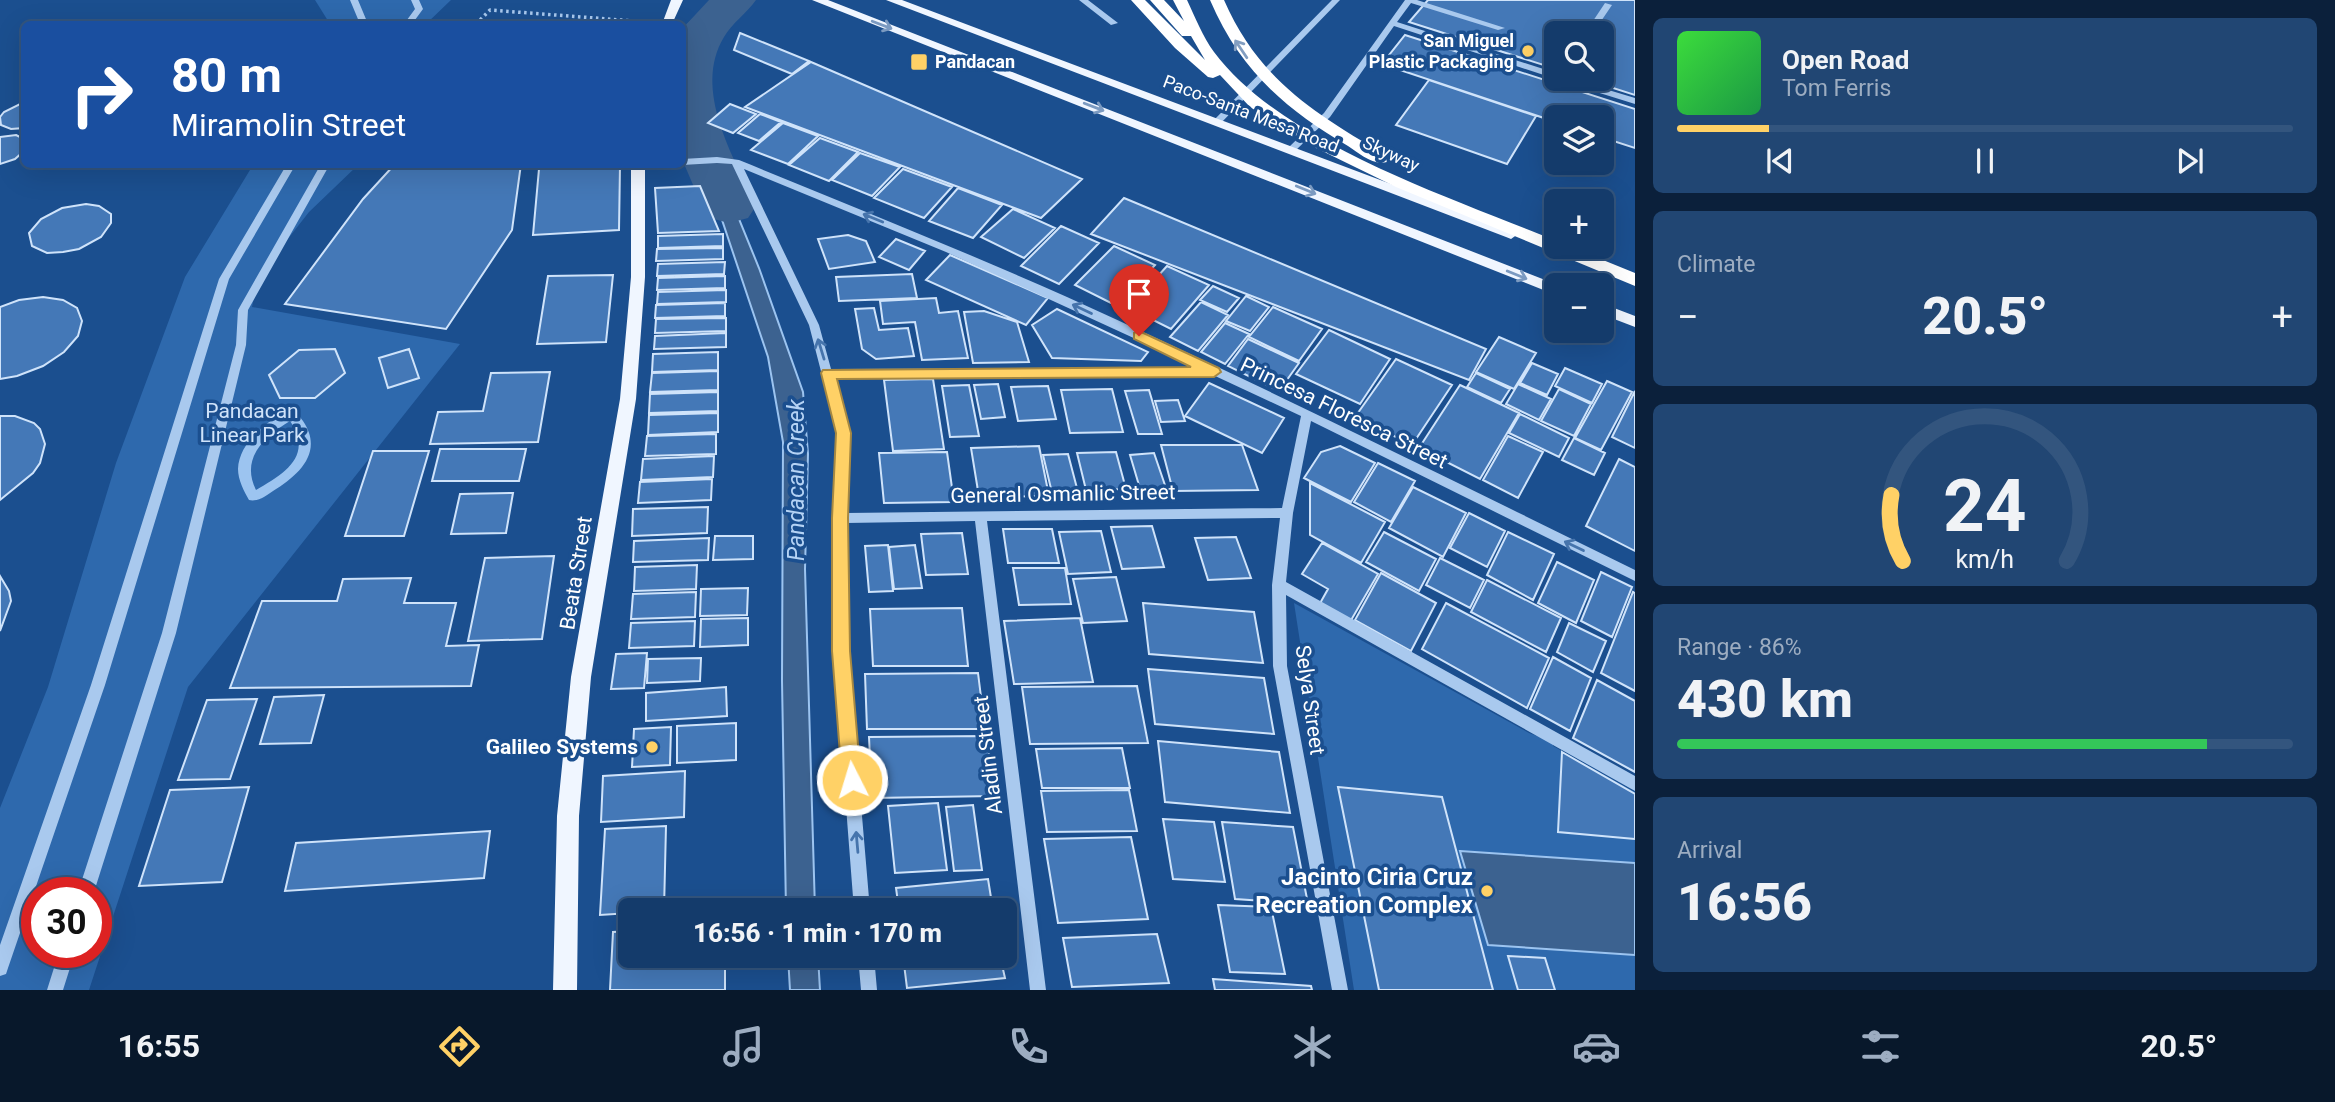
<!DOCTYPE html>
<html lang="en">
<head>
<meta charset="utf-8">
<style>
  :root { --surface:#143b6b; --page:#214673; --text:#f1f3f6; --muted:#9dadc1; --line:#33557e; --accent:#ffd166 }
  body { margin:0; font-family:Roboto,sans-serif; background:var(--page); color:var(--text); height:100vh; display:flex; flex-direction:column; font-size:26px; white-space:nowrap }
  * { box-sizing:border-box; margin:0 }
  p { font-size:23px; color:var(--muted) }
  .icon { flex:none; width:38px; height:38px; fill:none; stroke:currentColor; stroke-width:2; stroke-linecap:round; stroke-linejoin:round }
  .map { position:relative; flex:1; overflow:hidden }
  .side { display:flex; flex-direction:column; gap:18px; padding:18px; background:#0b203b; width:700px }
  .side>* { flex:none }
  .top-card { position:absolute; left:21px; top:21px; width:665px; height:147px; border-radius:10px; box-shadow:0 7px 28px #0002,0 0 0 2px var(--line); background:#1a4fa0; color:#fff; overflow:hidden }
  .controls { position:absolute; left:1544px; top:21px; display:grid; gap:14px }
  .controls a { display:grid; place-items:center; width:70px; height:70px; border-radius:10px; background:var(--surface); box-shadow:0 7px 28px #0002,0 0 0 2px var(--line); font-size:35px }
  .speed { position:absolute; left:21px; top:877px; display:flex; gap:14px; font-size:35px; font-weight:700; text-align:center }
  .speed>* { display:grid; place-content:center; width:91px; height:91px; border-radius:50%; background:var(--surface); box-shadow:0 7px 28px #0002,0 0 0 2px var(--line); line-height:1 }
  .speed .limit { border:10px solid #d22; background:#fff; color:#111 }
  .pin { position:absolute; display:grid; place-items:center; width:60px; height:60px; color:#fff; margin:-72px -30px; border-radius:50% 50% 50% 0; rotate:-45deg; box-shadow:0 0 7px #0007 }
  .pin .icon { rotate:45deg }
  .me { position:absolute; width:77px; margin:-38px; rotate:355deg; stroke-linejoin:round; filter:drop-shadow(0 0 5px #0008) }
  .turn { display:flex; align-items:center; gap:24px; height:147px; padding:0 35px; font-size:32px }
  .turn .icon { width:91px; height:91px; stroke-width:2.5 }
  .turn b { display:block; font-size:49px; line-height:60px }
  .big { font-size:52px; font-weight:800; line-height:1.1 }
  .side .card { flex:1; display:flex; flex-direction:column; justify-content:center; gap:10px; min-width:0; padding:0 24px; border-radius:10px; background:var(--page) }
  .side .dial { align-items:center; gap:0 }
  .dial svg { height:182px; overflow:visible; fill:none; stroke:var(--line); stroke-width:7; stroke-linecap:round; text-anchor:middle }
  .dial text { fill:var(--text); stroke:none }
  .song { display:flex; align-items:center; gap:21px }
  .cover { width:84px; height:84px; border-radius:10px; background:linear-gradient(135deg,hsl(120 70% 55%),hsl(140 70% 35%)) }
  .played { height:7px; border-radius:4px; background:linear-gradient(90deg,var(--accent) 15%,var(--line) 15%) }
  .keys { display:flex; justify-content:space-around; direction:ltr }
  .heat { display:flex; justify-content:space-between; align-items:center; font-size:38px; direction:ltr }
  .charge { height:10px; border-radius:5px; background:linear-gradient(90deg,#34c759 86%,var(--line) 0) }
  .trip { position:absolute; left:618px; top:898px; width:399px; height:70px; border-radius:10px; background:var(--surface); box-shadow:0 7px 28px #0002,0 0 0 2px var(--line); font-weight:800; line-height:70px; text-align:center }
  .tabs { display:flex; height:112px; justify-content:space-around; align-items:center; background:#08182b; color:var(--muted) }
  .tabs .icon { width:49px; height:49px }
  .tabs .current { color:var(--accent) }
  .tabs b { font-size:32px; color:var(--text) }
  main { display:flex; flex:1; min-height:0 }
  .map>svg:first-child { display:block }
</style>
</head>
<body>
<main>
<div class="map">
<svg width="1635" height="990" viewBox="0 0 1635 990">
  <rect width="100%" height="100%" fill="#1b4f8f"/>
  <path fill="#2e69ad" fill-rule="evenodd" d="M315 0H451L426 24H330Z
    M253 165H358L309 212 258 277 252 307 460 344 188 687 89 990H0V808L48 687 116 463 185 277ZM37 892H96V952H37Z
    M1294 603 1529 733 1553 742V746L1635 792V990H1354Z"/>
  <path fill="#3c6290" stroke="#9cc4f0" stroke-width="2" d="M713 0H743C709 35 699 56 683 101L719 170 759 268 803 392 808 454 805 569 815 910H786L782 681 783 442 768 357 719 211 683 151V30Z
    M1460 851 1635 863V955L1488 945Z
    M788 956H818L820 990H790Z"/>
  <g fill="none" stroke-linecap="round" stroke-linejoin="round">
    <path fill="#9cc4f0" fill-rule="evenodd" d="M292 410C298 412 299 416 303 421 324 452 299 475 273 491 266 496 258 502 249 500 244 491 238 480 238 469 239 442 269 418 292 410ZM290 421C314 456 284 474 256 490 240 458 265 436 290 421Z"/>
    <path fill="#3c6290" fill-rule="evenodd" d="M709 0H756C747 13 732 23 724 37 692 90 734 157 756 206L748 218 729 223 710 218 702 206 682 159V29Z"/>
  </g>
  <path fill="#4478b7" stroke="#cfe3fa" stroke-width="2" d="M1428 0H1635V95L1585 79H1601V33H1556V69L1409 22Z
    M740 33 809 61 792 74 734 50Z
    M1405 35 1635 109V148L1601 137V117H1556V122L1382 64Z
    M811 62 1082 179 1041 218 745 107Z
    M1429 80 1536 116 1507 164 1396 125Z
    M24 102V128L11 129 1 125 0 117 4 112Z
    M730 104 756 114 733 133 708 123Z
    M760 114 781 122 759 141 738 133Z
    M783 123 818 136 788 164 751 150Z
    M16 135 24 139V151L15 159 0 164V137Z
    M820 138 858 152 829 181 789 165Z
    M860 153 900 167 872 196 832 180Z
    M395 164H521L512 230 446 329 285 304 363 199Z
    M620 165 619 230 533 235 539 169Z
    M903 169 952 187 924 218 874 198Z
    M700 186 719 231 658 233 655 188Z
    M958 188 1002 205 973 238 929 221Z
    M1124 198 1486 349 1469 380 1091 234Z
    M86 204 99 206 111 214V223L101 237 79 249 63 252 47 253 32 246 29 233 41 219 62 208Z
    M1013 209 1055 228 1024 258 981 237Z
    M1061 226 1099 243 1059 284 1021 266Z
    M723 234V246L658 248V236Z
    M848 235 866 241 875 262 829 269 818 239Z
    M896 239 925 251 909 270 879 257Z
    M1114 246 1155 265 1117 306 1075 285Z
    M723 248V259L656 261 657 249Z
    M950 255 1048 298 1026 325 926 280Z
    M725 262 724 274 657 276 658 264Z
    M1167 266 1209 285 1171 329 1129 308Z
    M912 274 917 298 839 301 836 277Z
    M613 275 606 342 537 344 548 276Z
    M725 276V288L657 290 658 278Z
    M1213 286 1239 298 1227 312 1200 300Z
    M726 290V302L657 304 658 292Z
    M1246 296 1269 307 1250 331 1226 321Z
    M43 297 63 300 77 308 82 321 78 336 64 352 43 366 17 376 0 379V307L19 300Z
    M936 298 939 313 958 311 968 358 922 360 915 322 883 324 880 301Z
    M1201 302 1228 315 1198 351 1170 337Z
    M725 303V316L655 318 656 305Z
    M1273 307 1322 329 1299 361 1249 337Z
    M874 308 879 330 908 328 914 356 876 359 862 349 855 309Z
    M1057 309 1148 352 1141 361 1052 358 1032 325Z
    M984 311 1017 322 1029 362 973 363 964 312Z
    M726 318V331L655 333 656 319Z
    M1225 323 1249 334 1225 364 1201 352Z
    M1329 330 1390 359 1360 404 1296 374Z
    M726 333V347L654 349 655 336Z
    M1499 337 1536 353 1514 389 1476 372Z
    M1248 339 1299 363 1279 391 1228 366Z
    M335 349 345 373 315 398H280L269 375 299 350Z
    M409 349 419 378 388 388 379 358Z
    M718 352V370L652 372 653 354Z
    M1396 359 1452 385 1412 445 1355 417Z
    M1532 363 1558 374 1547 395 1520 383Z
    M1565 368 1602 384 1592 403 1555 386Z
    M718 371V390L650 392 652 373Z
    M550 372 538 442 430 444 438 412 483 411 491 373Z
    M1476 373 1510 389 1501 403 1467 387Z
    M933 379 944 449 893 451 884 380Z
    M1607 381 1632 392 1601 450 1575 438Z
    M1209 383 1284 418 1262 453 1185 416Z
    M998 384 1005 417 981 419 974 385Z
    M1518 384 1551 399 1539 420 1506 404Z
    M969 385 979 436 950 437 942 386Z
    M1460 385 1519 413 1480 479 1419 448Z
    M1048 386 1056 419 1018 421 1011 387Z
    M1112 389 1123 432 1070 433 1061 390Z
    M1559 389 1591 404 1574 436 1541 421Z
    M1149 390 1162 434H1138L1125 391Z
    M1635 391V448L1612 437Z
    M718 392V411L649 413 650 394Z
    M1178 400 1185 421 1161 422 1155 401Z
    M718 413V432L648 435 649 415Z
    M1520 414 1569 438 1559 457 1509 433Z
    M0 416H15L34 423 40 429 45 444 40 463 33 473 0 500Z
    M716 434V454L645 456 647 436Z
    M1508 436 1543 452 1518 498 1483 480Z
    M1574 438 1605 453 1594 475 1562 460Z
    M1161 445H1242L1258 490 1173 491Z
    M1039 446 1049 496 979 497 971 448Z
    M1340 446 1375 463 1351 502 1304 478 1321 452Z
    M440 449H526L519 481H432Z
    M373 451H429L404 536H345Z
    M947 452 954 502 884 503 879 453Z
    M1116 452 1126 489 1086 490 1077 453Z
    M1154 453 1167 491 1141 492 1130 455Z
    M1068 454 1078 492 1052 493 1043 455Z
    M714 456 713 477 641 480 643 459Z
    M1619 459 1635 467V551L1586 526Z
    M1378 463 1415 481 1391 522 1354 502Z
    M712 479 711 500 638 503 640 482Z
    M1310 483 1385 522 1361 563 1310 535Z
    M1413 487 1466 513 1443 557 1389 528Z
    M513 493 506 533 451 534 460 494Z
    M708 507 707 533 632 536 633 509Z
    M1469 513 1505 531 1487 567 1450 548Z
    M1152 526 1164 567 1122 569 1111 527Z
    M1003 529H1052L1059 563H1008Z
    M1101 531 1111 572 1068 574 1059 532Z
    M1384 532 1436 559 1419 591 1366 562Z
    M1508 532 1554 554 1533 600 1487 575Z
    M962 533 968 574 926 575 921 534Z
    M715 536H753V559L713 560Z
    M1236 537 1251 578 1208 580 1195 538Z
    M709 538 708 560 633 562 634 541Z
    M1322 543 1378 574 1350 622 1319 605 1328 589 1302 574Z
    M888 545 893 591 869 592 865 546Z
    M915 545 922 588 894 589 889 547Z
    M554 556 542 639 468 641 485 558Z
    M1440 558 1484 580 1470 608 1426 585Z
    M1557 562 1594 580 1576 623 1538 603Z
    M697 565 696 589 634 591 635 567Z
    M1013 568H1065L1071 604 1019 605Z
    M1601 572 1632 587 1612 637 1581 621Z
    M1381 573 1436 603 1411 651 1355 620Z
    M0 576 9 591 11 601 0 631Z
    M1116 577 1127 621 1083 623 1073 579Z
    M411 578 404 603H456L446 646 479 645 471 686 230 688 262 601H337L343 579Z
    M1487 580 1561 618 1546 652 1471 612Z
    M748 588 747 615 700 616 701 589Z
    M696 592 695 617 631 619 633 594Z
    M1633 592 1635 593V691L1601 673Z
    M1143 603 1254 612 1263 663 1149 654Z
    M1446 603 1549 658 1527 708 1422 649Z
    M962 608 968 666H873L870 609Z
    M748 618V645L700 647 701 619Z
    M1080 618 1093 682 1014 684 1004 621Z
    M695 621 694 646 629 648 631 623Z
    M1569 623 1606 641 1593 672 1557 652Z
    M647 653 644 688 611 689 616 654Z
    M1553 657 1591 678 1570 731 1530 709Z
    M701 658 700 681 647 683 648 659Z
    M1148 669 1264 678 1274 734 1155 724Z
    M978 673 985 729H867L865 674Z
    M1597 680 1635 701V772L1573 738Z
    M1137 686 1148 743 1030 744 1022 687Z
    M726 687 727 716 646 721V693Z
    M324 695 311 743 260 744 274 697Z
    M257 699 230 779 178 780 207 700Z
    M736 723V760L677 763V726Z
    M671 727 670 765 632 767 634 729Z
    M987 736 994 796 872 798 869 737Z
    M1158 741 1279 752 1290 813 1165 802Z
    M1122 748 1130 788H1042L1036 749Z
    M1562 752 1635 794V839L1558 832Z
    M685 771 684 817 601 822 603 776Z
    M249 787 222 882 139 886 170 790Z
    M1338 787 1442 797 1493 990H1379Z
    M1129 790 1137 831 1047 832 1041 791Z
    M938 803 947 870 895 873 888 806Z
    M973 805 982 870 954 871 946 807Z
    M1163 819 1214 822 1225 882 1173 879Z
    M1222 822 1293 827 1308 904 1235 899Z
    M666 826 664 910H630V913L600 915 605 829Z
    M490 831 484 878 285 891 296 843Z
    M1131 837 1148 919 1058 923 1044 839Z
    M988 879 993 910H899L896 888Z
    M1218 905 1271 907 1285 974 1230 972Z
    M630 931V956H725V990H610L613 932Z
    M1157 934 1169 983 1072 987 1063 938Z
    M903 956H1000L1005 978 907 988Z
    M1508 956 1545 958 1555 990H1518Z
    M1213 979 1311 986 1312 990H1215Z"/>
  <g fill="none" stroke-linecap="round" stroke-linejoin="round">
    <path stroke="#a9c9ee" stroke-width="3.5" stroke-dasharray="2.5 3.5" stroke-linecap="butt" d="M476 24 490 10 647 22"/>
    <path fill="#a9c9ee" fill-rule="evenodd" d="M350 0H358L368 24H360Z
      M411 0H419L423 9 412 24H404L415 9Z
      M1079 0H1088L1118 23 1111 25Z
      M1332 0H1340L1220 124H1214V120Z
      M1405 0H1417L1505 28 1498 30 1411 3 1397 22 1556 73V79L1394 26 1330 117 1294 152H1288V148L1324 113Z
      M1605 3 1612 5 1593 33H1585Z
      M1560 79H1572L1635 98V104L1561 81Z
      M717 157 739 160C849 205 959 249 1067 297 1258 384 1446 477 1635 570V581L1311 421 1293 513 1286 582 1635 776V791L1286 595 1287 666 1348 990H1332L1273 666 1272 585 1280 518 987 521 1046 990H1030L975 521 846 523 848 651 870 910H854L834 651V518L837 433 809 325 732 164 717 163 682 165 681 164H682V159ZM744 169 946 252 1199 368 831 369 819 325ZM1213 375 1301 416 1282 508 846 513 849 433 834 377Z
      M287 164H296L229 279 105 685 8 968 6 974 0 976V945L91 685 219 279Z
      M321 164H330L248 310 246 345 176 633 94 892H78L162 633 236 345 238 310Z
      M634 164H659L638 169 635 168Z
      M59 952H75L63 990H47Z
      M858 956H874L877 990H861Z"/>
    <path fill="#f0f6ff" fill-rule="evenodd" d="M671 0H683L672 24H662Z
      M812 0H828L1558 285H1556V295Z
      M886 0H902L1516 231 1518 234 1511 239 1506 237Z
      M631 164H645V277L636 399 591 677 579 816 577 990H553L557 816 571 677 620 399 631 277Z
      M1601 303 1635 316V327L1601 314Z"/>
    <path fill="#fff" fill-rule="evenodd" d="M1131 0H1145L1205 60 1191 36H1182L1150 0H1164L1184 21 1173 0H1187C1195 17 1203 37 1214 52 1283 144 1451 197 1556 241V247H1571L1635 273V286L1396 187 1312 146 1250 107 1220 75 1213 78 1208 77 1175 48Z
      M1210 0H1224C1259 80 1314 113 1387 156L1389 159 1387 162C1373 166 1359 153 1348 146 1284 108 1240 70 1210 0Z"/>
  </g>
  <defs><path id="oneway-shaft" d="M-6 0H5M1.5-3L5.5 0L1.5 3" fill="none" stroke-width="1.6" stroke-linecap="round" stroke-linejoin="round" transform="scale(1.75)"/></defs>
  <g stroke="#7b9ac1">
    <use href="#oneway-shaft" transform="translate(882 25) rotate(21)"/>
    <use href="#oneway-shaft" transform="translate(1094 107) rotate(21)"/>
    <use href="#oneway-shaft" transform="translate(1306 190) rotate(22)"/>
    <use href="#oneway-shaft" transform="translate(1517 275) rotate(22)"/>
  </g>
  <use stroke="#829ec1" href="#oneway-shaft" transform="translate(1241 49) rotate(-124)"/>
  <g stroke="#4674ac">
    <use href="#oneway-shaft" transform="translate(873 218) rotate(-158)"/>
    <use href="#oneway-shaft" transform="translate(1082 309) rotate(-155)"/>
    <use href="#oneway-shaft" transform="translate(821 349) rotate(-107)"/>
    <use href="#oneway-shaft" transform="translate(1574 546) rotate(-154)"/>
    <use href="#oneway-shaft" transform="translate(857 842) rotate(-95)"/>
  </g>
  <path fill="#ffd166" stroke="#a68842" stroke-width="2" d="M1139 331 1219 368 1221 372 1214 377 837 379 851 433 848 518 850 651 861 780 859 787 852 790 845 787 842 780 832 651V518L836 433 821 373 823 370 1191 367 1134 339V333Z"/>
  <g fill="#ffd166" stroke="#1b4f8f" stroke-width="2.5">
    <circle cx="1528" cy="51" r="7"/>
    <rect x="910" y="53" width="18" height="18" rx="3.5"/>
    <circle cx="652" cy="747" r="7"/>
    <circle cx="1487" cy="891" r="7"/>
  </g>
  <g text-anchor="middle" stroke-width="7" stroke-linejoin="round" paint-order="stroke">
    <g font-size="18" font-weight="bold" fill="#fff" stroke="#1b4f8f" text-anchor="end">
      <text x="1514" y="47">San Miguel<tspan x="1514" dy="21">Plastic Packaging</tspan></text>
      <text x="935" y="68" text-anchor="start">Pandacan</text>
    </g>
    <g font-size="18" fill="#fff" stroke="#1b4f8f">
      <text transform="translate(1251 114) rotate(21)" y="6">Paco-Santa Mesa Road</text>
      <text transform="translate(1391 154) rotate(25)" y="6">Skyway</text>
    </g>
    <g font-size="21" fill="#cfe3fa" stroke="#1b4f8f">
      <text x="252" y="418">Pandacan<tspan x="252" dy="24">Linear Park</tspan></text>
    </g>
    <g font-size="21" fill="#fff" stroke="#1b4f8f">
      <text transform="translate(1344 413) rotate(26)" y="7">Princesa Floresca Street</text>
      <text transform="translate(1063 494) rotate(-1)" y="7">General Osmanlic Street</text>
      <text transform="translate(576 573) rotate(-81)" y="7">Beata Street</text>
      <text transform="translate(1310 700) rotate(82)" y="7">Selya Street</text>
      <text transform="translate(988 755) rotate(-97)" y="7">Aladin Street</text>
    </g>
    <g font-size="21" font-weight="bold" fill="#fff" stroke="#1b4f8f" text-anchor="end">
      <text x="638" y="754">Galileo Systems</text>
    </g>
    <g font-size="23" font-style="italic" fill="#b5d3f5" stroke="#1b4f8f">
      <text transform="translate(796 480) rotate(-90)" y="8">Pandacan Creek</text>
    </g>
    <g font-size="24" font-weight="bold" fill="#fff" stroke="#1b4f8f" text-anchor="end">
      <text x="1473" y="885">Jacinto Ciria Cruz<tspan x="1473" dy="28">Recreation Complex</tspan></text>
    </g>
  </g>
</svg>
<div class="controls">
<a><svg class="icon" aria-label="search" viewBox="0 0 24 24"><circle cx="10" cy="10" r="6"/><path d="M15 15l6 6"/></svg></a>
<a><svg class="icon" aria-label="layers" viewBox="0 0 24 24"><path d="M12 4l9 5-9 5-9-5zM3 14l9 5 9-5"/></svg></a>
<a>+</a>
<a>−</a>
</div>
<div class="speed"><div class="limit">30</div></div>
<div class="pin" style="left:1139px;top:336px;background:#d93025"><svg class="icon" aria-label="arrive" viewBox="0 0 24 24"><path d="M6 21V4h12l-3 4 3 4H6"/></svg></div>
<svg class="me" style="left:852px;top:780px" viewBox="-20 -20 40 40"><circle r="17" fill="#ffd166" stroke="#fff" stroke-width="3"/><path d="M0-11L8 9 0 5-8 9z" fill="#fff"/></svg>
<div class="trip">16:56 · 1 min · 170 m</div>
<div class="top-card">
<div class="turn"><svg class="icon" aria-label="right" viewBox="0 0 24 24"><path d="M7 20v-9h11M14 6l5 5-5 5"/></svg><div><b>80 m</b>Miramolin Street</div></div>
</div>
</div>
<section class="side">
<div class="card">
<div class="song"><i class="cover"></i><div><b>Open Road</b><p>Tom Ferris</p></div></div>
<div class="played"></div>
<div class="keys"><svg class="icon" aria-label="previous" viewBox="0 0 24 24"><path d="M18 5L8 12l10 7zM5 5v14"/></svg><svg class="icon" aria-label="pause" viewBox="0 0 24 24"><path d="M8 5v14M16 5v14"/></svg><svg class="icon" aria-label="next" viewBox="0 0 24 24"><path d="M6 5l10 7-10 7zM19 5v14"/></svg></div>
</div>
<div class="card"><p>Climate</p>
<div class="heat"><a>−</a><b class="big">20.5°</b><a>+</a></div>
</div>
<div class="card dial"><svg viewBox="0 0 100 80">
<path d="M14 69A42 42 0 1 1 86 69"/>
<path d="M14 69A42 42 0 0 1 9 40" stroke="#ffd166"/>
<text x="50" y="56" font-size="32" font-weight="700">24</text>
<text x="50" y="72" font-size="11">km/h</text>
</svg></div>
<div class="card"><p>Range · 86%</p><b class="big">430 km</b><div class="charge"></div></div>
<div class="card"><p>Arrival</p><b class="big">16:56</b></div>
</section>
</main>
<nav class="tabs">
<b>16:55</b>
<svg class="icon current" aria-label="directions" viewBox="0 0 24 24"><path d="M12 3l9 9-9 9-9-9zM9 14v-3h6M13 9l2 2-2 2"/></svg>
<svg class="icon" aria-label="music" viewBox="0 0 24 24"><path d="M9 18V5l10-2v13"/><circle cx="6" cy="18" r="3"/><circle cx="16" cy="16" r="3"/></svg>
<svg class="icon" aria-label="phone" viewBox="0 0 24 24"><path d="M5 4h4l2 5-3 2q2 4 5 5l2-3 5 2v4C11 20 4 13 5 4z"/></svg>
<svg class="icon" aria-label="climate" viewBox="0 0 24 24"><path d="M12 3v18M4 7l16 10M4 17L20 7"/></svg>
<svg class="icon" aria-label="car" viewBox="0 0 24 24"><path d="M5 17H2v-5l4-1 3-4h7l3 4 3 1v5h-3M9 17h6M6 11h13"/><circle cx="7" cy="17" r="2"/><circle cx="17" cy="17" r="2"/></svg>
<svg class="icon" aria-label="filters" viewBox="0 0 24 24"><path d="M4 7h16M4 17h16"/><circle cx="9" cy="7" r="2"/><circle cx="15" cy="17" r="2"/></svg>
<b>20.5°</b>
</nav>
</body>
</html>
